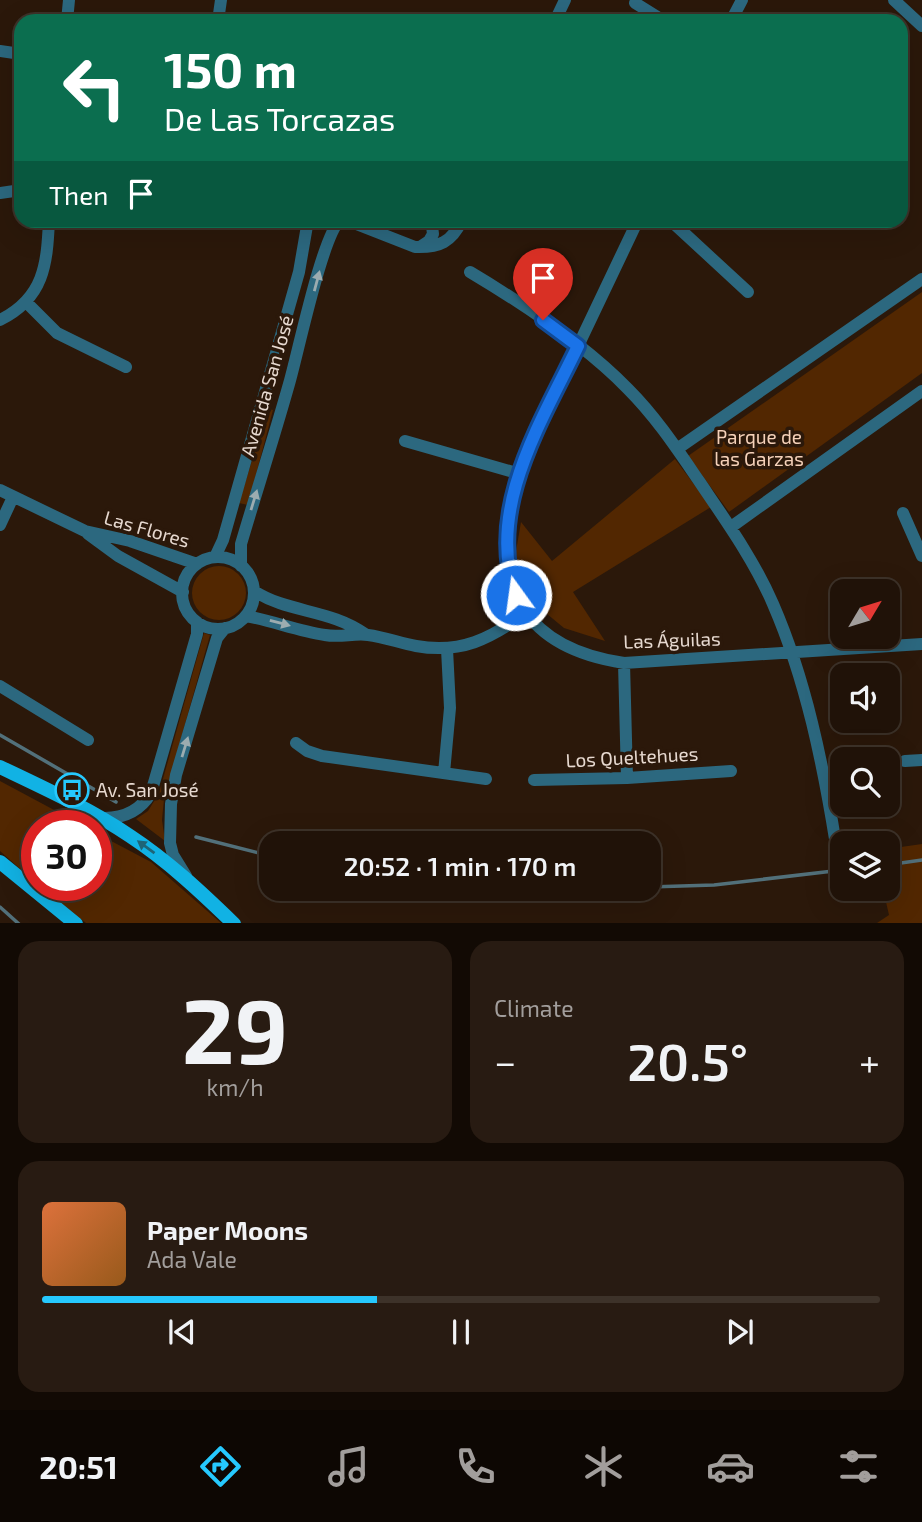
<!DOCTYPE html>
<html lang="en">
<head>
<meta charset="utf-8">
<style>
  :root { --surface:#201208; --page:#281b12; --text:#f1f3f6; --muted:#a29e9c; --line:#3d3229; --accent:#26c9fe }
  body { margin:0; font-family:"Exo 2",sans-serif; background:var(--page); color:var(--text); height:100vh; display:flex; flex-direction:column; font-size:26px; white-space:nowrap }
  * { box-sizing:border-box; margin:0 }
  p { font-size:23px; color:var(--muted) }
  .icon { flex:none; width:38px; height:38px; fill:none; stroke:currentColor; stroke-width:2; stroke-linecap:round; stroke-linejoin:round }
  .map { position:relative; height:923px; overflow:hidden }
  .drawer { display:flex; flex-direction:column; gap:18px; padding:18px; background:#120a04; flex:1 }
  .drawer>* { flex:none }
  .banner { position:absolute; left:14px; top:14px; width:894px; height:214px; border-radius:21px; box-shadow:0 7px 28px #0002,0 0 0 2px var(--line); background:#0b6e4f; color:#fff; overflow:hidden }
  .needle { width:46px; rotate:52deg }
  .controls { position:absolute; left:830px; top:579px; display:grid; gap:14px }
  .controls a { display:grid; place-items:center; width:70px; height:70px; border-radius:14px; background:var(--surface); box-shadow:0 7px 28px #0002,0 0 0 2px var(--line); font-size:35px }
  .speed { position:absolute; left:21px; top:810px; display:flex; gap:14px; font-size:35px; font-weight:700; text-align:center }
  .speed>* { display:grid; place-content:center; width:91px; height:91px; border-radius:50%; background:var(--surface); box-shadow:0 7px 28px #0002,0 0 0 2px var(--line); line-height:1 }
  .speed .limit { border:10px solid #d22; background:#fff; color:#111 }
  .pin { position:absolute; display:grid; place-items:center; width:60px; height:60px; color:#fff; margin:-72px -30px; border-radius:50% 50% 50% 0; rotate:-45deg; box-shadow:0 0 7px #0007 }
  .pin .icon { rotate:45deg }
  .me { position:absolute; width:77px; margin:-38px; rotate:346deg; stroke-linejoin:round; filter:drop-shadow(0 0 5px #0008) }
  .turn { display:flex; align-items:center; gap:24px; height:147px; padding:0 35px; font-size:32px }
  .turn .icon { width:91px; height:91px; stroke-width:2.5 }
  .turn b { display:block; font-size:49px; line-height:60px }
  .then { display:flex; align-items:center; height:66px; padding:0 35px; background:#0003; gap:14px; font-size:26px }
  .big { font-size:52px; font-weight:600; line-height:1.1 }
  .drawer .card { flex:1; display:flex; flex-direction:column; justify-content:center; gap:10px; min-width:0; padding:0 24px; border-radius:21px; background:var(--page) }
  .drawer .dial { align-items:center; gap:0 }
  .dial b { font-size:91px; line-height:1 }
  .song { display:flex; align-items:center; gap:21px }
  .cover { width:84px; height:84px; border-radius:10px; background:linear-gradient(135deg,hsl(20 70% 55%),hsl(30 70% 35%)) }
  .played { height:7px; border-radius:4px; background:linear-gradient(90deg,var(--accent) 40%,var(--line) 40%) }
  .keys { display:flex; justify-content:space-around; direction:ltr }
  .heat { display:flex; justify-content:space-between; align-items:center; font-size:38px; direction:ltr }
  .drawer .tiles { flex:1; display:grid; gap:18px; grid-template-columns:1fr 1fr }
  .card:last-child { grid-column:span 2 }
  .trip { position:absolute; left:259px; top:831px; width:402px; height:70px; border-radius:21px; background:var(--surface); box-shadow:0 7px 28px #0002,0 0 0 2px var(--line); font-weight:600; line-height:70px; text-align:center }
  .tabs { display:flex; height:112px; justify-content:space-around; align-items:center; background:#0d0703; color:var(--muted) }
  .tabs .icon { width:49px; height:49px }
  .tabs .active { color:var(--accent) }
  .tabs b { font-size:32px; color:var(--text) }
  .map>svg:first-child { display:block }
</style>
</head>
<body>
<div class="map">
<svg width="922" height="924" viewBox="0 0 922 924">
  <rect width="100%" height="100%" fill="#2b180a"/>
  <path fill="#522701" d="M922 292V373L729 512 688 456Z
    M268 408 273 410 248 505 239 503Z
    M675 459 711 507 573 592 605 641 564 628 541 609 527 590 515 557 521 522 552 561Z
    M192 593a27 27 0 1 1 54 0a27 27 0 1 1-54 0Z
    M204 633 210 635 164 799 162 820 165 841 136 819 148 811 159 793Z
    M0 781 84 826H37V884L0 851Z
    M96 833 151 862 221 923H86L39 886H96Z
    M922 844V923H877L889 915 883 889H887V849Z"/>
  <g fill="none" stroke-linecap="round" stroke-linejoin="round">
    <path stroke="#52707a" stroke-width="3.5" d="M0 735 116 802
      M196 837 271 856
      M887 865 922 860
      M649 887 714 885 842 870
      M485 889 543 892 616 889
      M0 907 19 924"/>
    <path stroke="#2c687f" stroke-width="12" d="M894 0 922 26
      M635 3 664 21
      M67 21 69 0
      M218 21 221 0
      M555 21 565 0
      M731 21 742 0
      M0 51 21 54
      M0 193 21 190
      M346 220 415 247C439 248 452 242 462 220
      M638 220C615 269 592 317 569 365 555 395 539 425 526 456 521 468 519 480 515 492 490 588 525 648 624 663L922 644
      M670 220 748 292
      M420 247 429 241 433 234 432 226 427 220
      M470 272C522 303 586 346 628 389 656 417 677 449 699 481 726 521 754 560 773 604 806 680 823 764 836 845
      M26 302 57 333 126 367
      M0 320C44 298 47 265 49 220
      M405 441 520 474
      M677 449 922 279
      M0 490 85 531 130 541 197 564
      M903 513 922 556
      M0 525 13 497
      M731 527 922 391
      M88 534 118 556 183 592
      M215 557 223 540 299 272 308 220
      M182 593a36 36 0 1 1 72 0a36 36 0 1 1-72 0Z
      M241 566V544C257 490 274 437 289 384 298 353 322 237 340 220
      M254 591C288 613 330 609 365 634
      M246 616C273 621 298 631 325 635 340 638 354 633 368 635 384 637 400 643 416 646 461 654 490 639 526 613
      M624 663 627 778
      M0 686 88 740
      M296 743 307 751 322 756 486 779
      M905 761 922 760
      M444 773 450 708 447 649
      M534 780 627 778 731 771
      M101 818C123 819 140 811 151 793L197 634V622
      M186 876 173 855 170 843 171 804 176 775 217 638 225 628"/>
    <path stroke="#11b2e4" stroke-width="14" d="M0 767C44 788 90 809 130 836 168 861 201 892 234 924
      M0 862 76 924"/>
  </g>
  <defs><path id="oneway-solid" d="M-6-.8H1V-3.2L6.5 0L1 3.2V.8H-6Z" transform="scale(1.75)"/></defs>
  <g fill="#9cacb0">
    <use href="#oneway-solid" transform="translate(317 281) rotate(-75)"/>
    <use href="#oneway-solid" transform="translate(254 500) rotate(-73)"/>
    <use href="#oneway-solid" transform="translate(280 623) rotate(15)"/>
    <use href="#oneway-solid" transform="translate(185 747) rotate(-73)"/>
  </g>
  <use fill="#1e6577" href="#oneway-solid" transform="translate(146 847) rotate(-144)"/>
  <g fill="none" stroke-linecap="round" stroke-linejoin="round">
    <defs>
      <path id="route" d="M516 595C485 509 542 421 578 346L543 320"/>
    </defs>
    <use href="#route" stroke="#114b97" stroke-width="18"/>
    <use href="#route" stroke="#1a73e8" stroke-width="12"/>
  </g>
  <defs>
    <symbol id="bus-ring" viewBox="-11 -11 22 22"><circle r="9.5" fill="#2b180a" stroke="#26c9fe" stroke-width="1.5"/><path d="M-5-6H5V4H4V6H2V4H-2V6H-4V4H-5ZM-3.5-4V0h7V-4ZM-3.5 1.2v1.5H-2V1.2ZM2 1.2v1.5H3.5V1.2Z" fill="#26c9fe"/></symbol>
  </defs>
  <g fill-rule="evenodd">
    <use href="#bus-ring" x="53" y="771" width="38" height="38"/>
  </g>
  <g text-anchor="middle" stroke-width="7" stroke-linejoin="round" paint-order="stroke">
    <g font-size="19" fill="#e7d9d0" stroke="#2b180a">
      <text transform="translate(267 386) rotate(-74)" y="7">Avenida San José</text>
      <text transform="translate(147 529) rotate(16)" y="7">Las Flores</text>
      <text transform="translate(672 640) rotate(-2)" y="7">Las Águilas</text>
      <text transform="translate(632 757) rotate(-3)" y="7">Los Queltehues</text>
    </g>
    <g font-size="19" fill="#f5d1b9" stroke="#2b180a">
      <text x="759" y="444">Parque de<tspan x="759" dy="22">las Garzas</tspan></text>
    </g>
    <g font-size="19" fill="#e7d9d0" stroke="#2b180a" text-anchor="start">
      <text x="96" y="797">Av. San José</text>
    </g>
  </g>
</svg>
<div class="controls">
<a><svg class="needle" viewBox="-14 -14 28 28"><path d="M0-13l5 13h-10z" fill="#e53935"/><path d="M0 13l5-13h-10z" fill="#a29e9c"/></svg></a>
<a><svg class="icon" aria-label="sound" viewBox="0 0 24 24"><path d="M4 9h4l5-4v14l-5-4H4zM17 9q2 3 0 6"/></svg></a>
<a><svg class="icon" aria-label="search" viewBox="0 0 24 24"><circle cx="10" cy="10" r="6"/><path d="M15 15l6 6"/></svg></a>
<a><svg class="icon" aria-label="layers" viewBox="0 0 24 24"><path d="M12 4l9 5-9 5-9-5zM3 14l9 5 9-5"/></svg></a>
</div>
<div class="speed"><div class="limit">30</div></div>
<div class="pin" style="left:543px;top:320px;background:#d93025"><svg class="icon" aria-label="arrive" viewBox="0 0 24 24"><path d="M6 21V4h12l-3 4 3 4H6"/></svg></div>
<svg class="me" style="left:516px;top:595px" viewBox="-20 -20 40 40"><circle r="17" fill="#1a73e8" stroke="#fff" stroke-width="3"/><path d="M0-11L8 9 0 5-8 9z" fill="#fff"/></svg>
<div class="trip">20:52 · 1 min · 170 m</div>
<div class="banner">
<div class="turn"><svg class="icon" aria-label="left" viewBox="0 0 24 24"><path d="M17 20v-9H6M10 6l-5 5 5 5"/></svg><div><b>150 m</b>De Las Torcazas</div></div>
<div class="then">Then<svg class="icon" aria-label="arrive" viewBox="0 0 24 24"><path d="M6 21V4h12l-3 4 3 4H6"/></svg></div>
</div>
</div>
<section class="drawer">
<div class="tiles">
<div class="card dial"><b>29</b><p>km/h</p></div>
<div class="card"><p>Climate</p>
<div class="heat"><a>−</a><b class="big">20.5°</b><a>+</a></div>
</div>
<div class="card">
<div class="song"><i class="cover"></i><div><b>Paper Moons</b><p>Ada Vale</p></div></div>
<div class="played"></div>
<div class="keys"><svg class="icon" aria-label="previous" viewBox="0 0 24 24"><path d="M18 5L8 12l10 7zM5 5v14"/></svg><svg class="icon" aria-label="pause" viewBox="0 0 24 24"><path d="M8 5v14M16 5v14"/></svg><svg class="icon" aria-label="next" viewBox="0 0 24 24"><path d="M6 5l10 7-10 7zM19 5v14"/></svg></div>
</div>
</div>
</section>
<nav class="tabs">
<b>20:51</b>
<svg class="icon active" aria-label="directions" viewBox="0 0 24 24"><path d="M12 3l9 9-9 9-9-9zM9 14v-3h6M13 9l2 2-2 2"/></svg>
<svg class="icon" aria-label="music" viewBox="0 0 24 24"><path d="M9 18V5l10-2v13"/><circle cx="6" cy="18" r="3"/><circle cx="16" cy="16" r="3"/></svg>
<svg class="icon" aria-label="phone" viewBox="0 0 24 24"><path d="M5 4h4l2 5-3 2q2 4 5 5l2-3 5 2v4C11 20 4 13 5 4z"/></svg>
<svg class="icon" aria-label="climate" viewBox="0 0 24 24"><path d="M12 3v18M4 7l16 10M4 17L20 7"/></svg>
<svg class="icon" aria-label="car" viewBox="0 0 24 24"><path d="M5 17H2v-5l4-1 3-4h7l3 4 3 1v5h-3M9 17h6M6 11h13"/><circle cx="7" cy="17" r="2"/><circle cx="17" cy="17" r="2"/></svg>
<svg class="icon" aria-label="filters" viewBox="0 0 24 24"><path d="M4 7h16M4 17h16"/><circle cx="9" cy="7" r="2"/><circle cx="15" cy="17" r="2"/></svg>
</nav>
</body>
</html>
